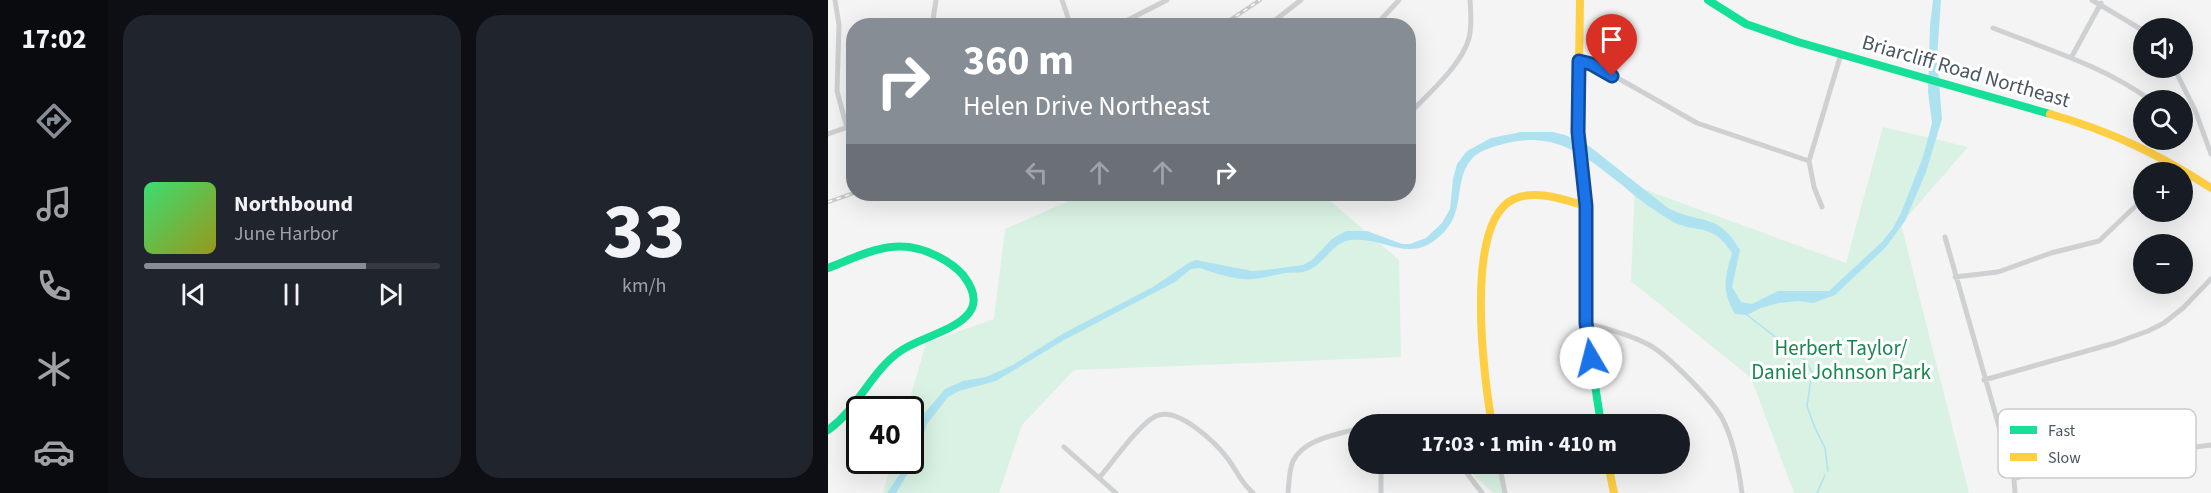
<!DOCTYPE html>
<html lang="en">
<head>
<meta charset="utf-8">
<style>
  :root { --surface:#171b24; --page:#20242c; --text:#f1f3f6; --muted:#9ea1a6; --line:#363941; --accent:#868d94 }
  body { margin:0; font-family:"Source Sans 3",sans-serif; background:var(--page); color:var(--text); height:100vh; display:flex; flex-direction:column; font-size:22px; white-space:nowrap }
  * { box-sizing:border-box; margin:0 }
  p { font-size:20px; color:var(--muted) }
  .icon { flex:none; width:33px; height:33px; fill:none; stroke:currentColor; stroke-width:2; stroke-linecap:round; stroke-linejoin:round }
  .map { position:relative; flex:1; overflow:hidden }
  .details { display:flex; flex-direction:column; gap:15px; padding:15px; background:#0d0f14; width:720px }
  .details>* { flex:none }
  .guide { position:absolute; left:18px; top:18px; width:570px; height:183px; border-radius:24px; box-shadow:0 6px 24px #0002; background:#868d94; color:#fff; overflow:hidden }
  .fabs { position:absolute; left:1305px; top:18px; display:grid; gap:12px }
  .fabs a { display:grid; place-items:center; width:60px; height:60px; border-radius:50%; background:var(--surface); box-shadow:0 6px 24px #0002; font-size:30px }
  .speed { position:absolute; left:18px; top:396px; display:flex; gap:12px; font-size:30px; font-weight:700; text-align:center }
  .speed>* { display:grid; place-content:center; width:78px; height:78px; border-radius:50%; background:var(--surface); box-shadow:0 6px 24px #0002; line-height:1 }
  .speed .limit { border:3px solid #111; border-radius:9px; background:#fff; color:#111 }
  .pin { position:absolute; display:grid; place-items:center; width:51px; height:51px; color:#fff; margin:-62px -26px; border-radius:50% 50% 50% 0; rotate:-45deg; box-shadow:0 0 6px #0007 }
  .pin .icon { rotate:45deg }
  .me { position:absolute; width:66px; margin:-33px; rotate:352deg; stroke-linejoin:round; filter:drop-shadow(0 0 4px #0008) }
  .turn { display:flex; align-items:center; gap:21px; height:126px; padding:0 18px; font-size:27px }
  .turn .icon { width:78px; height:78px; stroke-width:2.5 }
  .turn b { display:block; font-size:42px; line-height:51px }
  .lanes { display:flex; align-items:center; height:57px; padding:0 18px; background:#0003; justify-content:center; gap:30px; direction:ltr }
  .lanes .off { opacity:.35 }
  .details .tile { flex:1; display:flex; flex-direction:column; justify-content:center; gap:9px; min-width:0; padding:0 21px; border-radius:24px; background:var(--page) }
  .details .dial { align-items:center; gap:0 }
  .dial b { font-size:78px; line-height:1 }
  .song { display:flex; align-items:center; gap:18px }
  .cover { width:72px; height:72px; border-radius:9px; background:linear-gradient(135deg,hsl(140 70% 55%),hsl(60 70% 35%)) }
  .played { height:6px; border-radius:3px; background:linear-gradient(90deg,var(--accent) 75%,var(--line) 75%) }
  .keys { display:flex; justify-content:space-around; direction:ltr }
  .details .tiles { flex:1; display:grid; gap:15px; grid-template-columns:repeat(2,1fr) }
  .trip { position:absolute; left:520px; top:414px; width:342px; height:60px; border-radius:30px; background:var(--surface); box-shadow:0 6px 24px #0002; font-weight:700; line-height:60px; text-align:center }
  main { display:flex; flex:1; min-height:0 }
  .tab-bar { display:flex; flex-direction:column; width:108px; justify-content:space-around; align-items:center; background:#090b0e; color:var(--muted) }
  .tab-bar .icon { width:42px; height:42px }
  .tab-bar .on { color:var(--accent) }
  .tab-bar b { font-size:27px; color:var(--text) }
  .map>svg:first-child { display:block }
</style>
</head>
<body>
<main>
<nav class="tab-bar">
<b>17:02</b>
<svg class="icon on" aria-label="directions" viewBox="0 0 24 24"><path d="M12 3l9 9-9 9-9-9zM9 14v-3h6M13 9l2 2-2 2"/></svg>
<svg class="icon" aria-label="music" viewBox="0 0 24 24"><path d="M9 18V5l10-2v13"/><circle cx="6" cy="18" r="3"/><circle cx="16" cy="16" r="3"/></svg>
<svg class="icon" aria-label="phone" viewBox="0 0 24 24"><path d="M5 4h4l2 5-3 2q2 4 5 5l2-3 5 2v4C11 20 4 13 5 4z"/></svg>
<svg class="icon" aria-label="climate" viewBox="0 0 24 24"><path d="M12 3v18M4 7l16 10M4 17L20 7"/></svg>
<svg class="icon" aria-label="car" viewBox="0 0 24 24"><path d="M5 17H2v-5l4-1 3-4h7l3 4 3 1v5h-3M9 17h6M6 11h13"/><circle cx="7" cy="17" r="2"/><circle cx="17" cy="17" r="2"/></svg>
</nav>
<section class="details">
<div class="tiles">
<div class="tile">
<div class="song"><i class="cover"></i><div><b>Northbound</b><p>June Harbor</p></div></div>
<div class="played"></div>
<div class="keys"><svg class="icon" aria-label="previous" viewBox="0 0 24 24"><path d="M18 5L8 12l10 7zM5 5v14"/></svg><svg class="icon" aria-label="pause" viewBox="0 0 24 24"><path d="M8 5v14M16 5v14"/></svg><svg class="icon" aria-label="next" viewBox="0 0 24 24"><path d="M6 5l10 7-10 7zM19 5v14"/></svg></div>
</div>
<div class="tile dial"><b>33</b><p>km/h</p></div>
</div>
</section>
<div class="map">
<svg width="1383" height="493" viewBox="0 0 1383 493">
  <rect width="100%" height="100%" fill="#f4f4f4"/>
  <path fill="#d9f2e3" d="M1055 127 1140 147 1073 224 1141 493H966L923 378 803 281 807 186 1018 263Z
    M256 194H494L571 260 573 357 246 370 194 425 171 493H55L64 461 82 460V410L79 409 98 343 166 319 177 229Z
    M634 464H674L677 478 678 493H665Z"/>
  <path fill="#aee2f0" d="M1105 0H1113L1109 58 1114 119 1098 172 1077 221 1058 247 1007 295 985 303 970 301 951 303 933 308 919 315 907 314C893 290 897 278 904 253 884 222 871 234 845 222 827 211 810 199 794 185 756 155 727 130 675 144 665 147 649 151 643 160 626 180 637 209 617 231 583 268 560 236 523 240 505 242 498 261 483 269 475 274 466 272 457 273 446 275 436 278 425 279 412 281 385 273 372 268L363 269 347 282 236 340 168 381 131 391 120 397 99 424 86 463 68 493H59L81 461 82 460 88 432 95 415 117 389 135 381 158 377 185 365 236 333 325 287 362 262 368 260 424 271 438 270 475 265 484 260 504 239 518 231H539L574 244H582L598 238 614 223 622 209 625 179 629 164 639 151 663 138 693 132H725L737 135 761 146 840 208C871 225 890 211 912 250L904 287 913 302 924 304 950 291H1001L1055 241 1065 228 1073 213 1095 157 1104 123 1100 92 1102 26Z"/>
  <g fill="none" stroke-linecap="round" stroke-linejoin="round">
    <path stroke="#aee2f0" stroke-width="1.5" d="M919 315 977 360 984 372 979 406 987 428 997 448 1000 471
      M989 493 997 475"/>
    <path stroke="#ced0d2" stroke-width="5" d="M7 0 11 25 9 91 19 128
      M234 0 243 26
      M1264 0 1316 31
      M446 21 473 0
      M104 26 108 0
      M288 26 339 0
      M547 26 571 0
      M1165 28C1218 49 1276 66 1322 100
      M1243 58 1273 3
      M751 61 772 68 869 123 981 161
      M1346 68 1367 110 1383 154
      M580 115C600 94 634 65 641 38 644 26 643 12 642 0
      M0 134 26 125
      M1338 172 1346 164
      M994 207 986 187 981 161 1013 54
      M1117 237 1186 479 1187 493
      M1127 277 1170 272 1223 253 1271 241 1316 198
      M758 323C779 329 803 335 823 346 840 356 888 403 896 422 906 443 911 470 914 493
      M1156 380 1287 343 1320 331 1336 323 1355 308 1383 279
      M542 424 552 421 562 424
      M236 447 288 493
      M553 464V493
      M632 464 654 493
      M671 464 677 493
      M271 478C284 463 311 424 328 416 350 406 388 443 400 459 409 471 413 483 425 493
      M1186 479 1253 456 1284 449H1352L1383 445
      M460 493C461 483 461 470 465 461 477 438 510 435 531 428"/>
    <path stroke="#16e098" stroke-width="8" d="M880 0 918 24 970 42 1222 114
      M0 268C39 253 68 235 109 256 119 261 128 267 135 275 142 284 149 296 144 308 135 329 93 337 74 350 43 370 31 408 0 430
      M761 346 773 424"/>
    <path stroke="#ffcf43" stroke-width="8" d="M752 0 750 132 758 206V323L761 346
      M1222 114C1282 131 1331 154 1383 188
      M664 424C656 379 635 222 686 199 707 189 737 200 758 206
      M780 464 786 493"/>
    <defs>
      <path id="rail" d="M393 26 432 0
        M0 202 26 193"/>
    </defs>
    <use href="#rail" stroke="#c9cacc" stroke-width="4"/>
    <use href="#rail" stroke="#fff" stroke-width="1.5" stroke-dasharray="4.5" stroke-linecap="butt"/>
  </g>
  <g fill="none" stroke-linecap="round" stroke-linejoin="round">
    <defs>
      <path id="route" d="M763 358 758 323V206L750 132 751 61 763 64 784 76"/>
    </defs>
    <use href="#route" stroke="#114b97" stroke-width="15"/>
    <use href="#route" stroke="#1a73e8" stroke-width="10"/>
  </g>
  <g text-anchor="middle" stroke-width="6" stroke-linejoin="round" paint-order="stroke">
    <g font-size="21" fill="#4a5661" stroke="#fff">
      <text transform="translate(1138 71) rotate(16)" y="7">Briarcliff Road Northeast</text>
    </g>
    <g font-size="21" fill="#17864f" stroke="#fff">
      <text x="1013" y="355">Herbert Taylor/<tspan x="1013" dy="24">Daniel Johnson Park</tspan></text>
    </g>
  </g>
  <rect x="1170" y="409" width="198" height="69" rx="9" fill="#fff" stroke="#c9ccd0" stroke-width="1.5"/>
  <rect x="1182" y="426" width="27" height="8" fill="#16e098"/>
  <rect x="1182" y="453" width="27" height="8" fill="#ffcf43"/>
  <g font-size="16" fill="#4a5661">
    <text x="1220" y="436">Fast</text>
    <text x="1220" y="463">Slow</text>
  </g>
</svg>
<div class="fabs">
<a><svg class="icon" aria-label="sound" viewBox="0 0 24 24"><path d="M4 9h4l5-4v14l-5-4H4zM17 9q2 3 0 6"/></svg></a>
<a><svg class="icon" aria-label="search" viewBox="0 0 24 24"><circle cx="10" cy="10" r="6"/><path d="M15 15l6 6"/></svg></a>
<a>+</a>
<a>−</a>
</div>
<div class="speed"><div class="limit">40</div></div>
<div class="pin" style="left:784px;top:76px;background:#d93025"><svg class="icon" aria-label="arrive" viewBox="0 0 24 24"><path d="M6 21V4h12l-3 4 3 4H6"/></svg></div>
<svg class="me" style="left:763px;top:358px" viewBox="-20 -20 40 40"><circle r="19" fill="#fff"/><path d="M0-13L10 11 0 6-10 11z" fill="#1a73e8"/></svg>
<div class="trip">17:03 · 1 min · 410 m</div>
<div class="guide">
<div class="turn"><svg class="icon" aria-label="right" viewBox="0 0 24 24"><path d="M7 20v-9h11M14 6l5 5-5 5"/></svg><div><b>360 m</b>Helen Drive Northeast</div></div>
<div class="lanes"><svg class="icon off" aria-label="left" viewBox="0 0 24 24"><path d="M17 20v-9H6M10 6l-5 5 5 5"/></svg><svg class="icon off" aria-label="ahead" viewBox="0 0 24 24"><path d="M12 20V5M6 11l6-6 6 6"/></svg><svg class="icon off" aria-label="ahead" viewBox="0 0 24 24"><path d="M12 20V5M6 11l6-6 6 6"/></svg><svg class="icon" aria-label="right" viewBox="0 0 24 24"><path d="M7 20v-9h11M14 6l5 5-5 5"/></svg></div>
</div>
</div>
</main>
</body>
</html>
